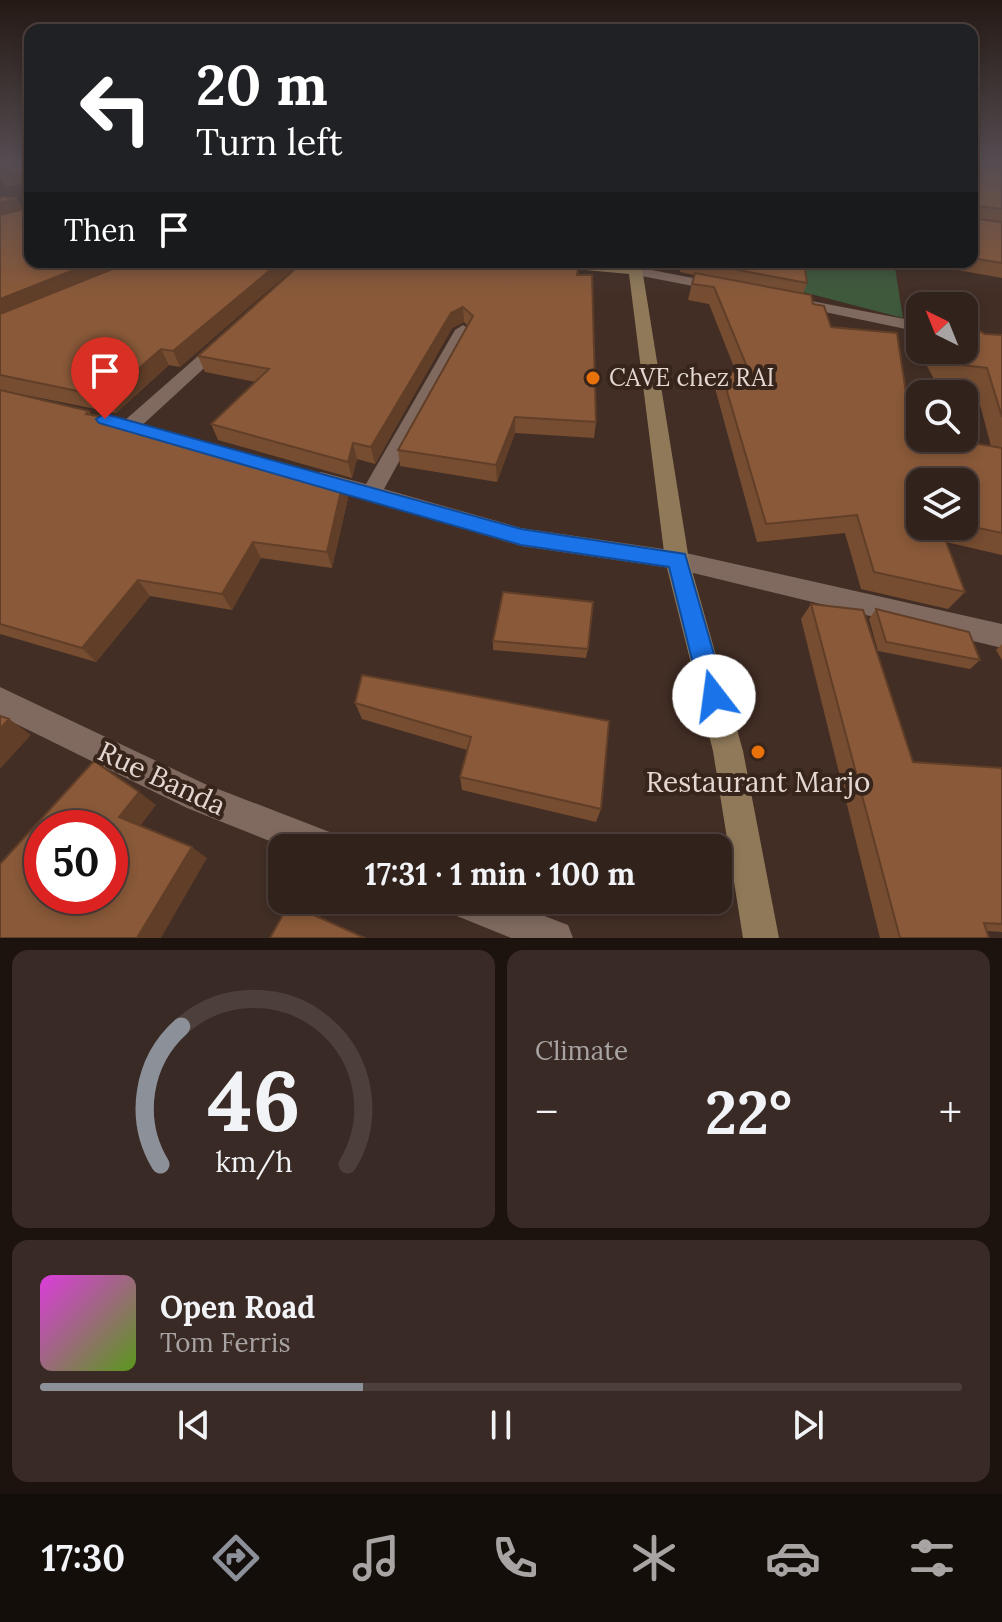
<!DOCTYPE html>
<html lang="en">
<head>
<meta charset="utf-8">
<style>
  :root { --surface:#32221c; --page:#3a2a25; --text:#f1f3f6; --muted:#a8a4a3; --line:#4d3f3b; --accent:#8c9099 }
  body { margin:0; font-family:Lora,serif; background:var(--page); color:var(--text); height:100vh; display:flex; flex-direction:column; font-size:30px; white-space:nowrap }
  * { box-sizing:border-box; margin:0 }
  p { font-size:26px; color:var(--muted) }
  .icon { flex:none; width:44px; height:44px; fill:none; stroke:currentColor; stroke-width:2; stroke-linecap:round; stroke-linejoin:round }
  .map { position:relative; height:938px; overflow:hidden }
  .drawer { display:flex; flex-direction:column; gap:12px; padding:12px; background:#1c130f; flex:1 }
  .drawer>* { flex:none }
  .guide { position:absolute; left:24px; top:24px; width:954px; height:244px; border-radius:16px; box-shadow:0 4px 12px #0003,0 0 0 2px var(--line); background:#202124; color:#fff; overflow:hidden }
  .needle { width:52px; rotate:317deg }
  .buttons { position:absolute; left:906px; top:292px; display:grid; gap:16px }
  .buttons a { display:grid; place-items:center; width:72px; height:72px; border-radius:16px; background:var(--surface); box-shadow:0 4px 12px #0003,0 0 0 2px var(--line); font-size:40px }
  .speed { position:absolute; left:24px; top:810px; display:flex; gap:16px; font-size:40px; font-weight:700; text-align:center }
  .speed>* { display:grid; place-content:center; width:104px; height:104px; border-radius:50%; background:var(--surface); box-shadow:0 4px 12px #0003,0 0 0 2px var(--line); line-height:1 }
  .speed .limit { border:12px solid #d22; background:#fff; color:#111 }
  .pin { position:absolute; display:grid; place-items:center; width:68px; height:68px; color:#fff; margin:-82px -34px; border-radius:50% 50% 50% 0; rotate:-45deg; box-shadow:0 0 8px #0007 }
  .pin .icon { rotate:45deg }
  .me { position:absolute; width:88px; margin:-44px; rotate:345deg; stroke-linejoin:round; filter:drop-shadow(0 0 6px #0008) }
  .turn { display:flex; align-items:center; gap:28px; height:168px; padding:0 40px; font-size:36px }
  .turn .icon { width:104px; height:104px; stroke-width:2.5 }
  .turn b { display:block; font-size:56px; line-height:68px }
  .then { display:flex; align-items:center; height:76px; padding:0 40px; background:#0003; gap:16px; font-size:30px }
  .big { font-size:60px; font-weight:700; line-height:1.1 }
  .drawer .card { flex:1; display:flex; flex-direction:column; justify-content:center; gap:12px; min-width:0; padding:0 28px; border-radius:16px; background:var(--page) }
  .drawer .dial { align-items:center; gap:0 }
  .dial svg { height:208px; overflow:visible; fill:none; stroke:var(--line); stroke-width:7; stroke-linecap:round; text-anchor:middle }
  .dial text { fill:var(--text); stroke:none }
  .song { display:flex; align-items:center; gap:24px }
  .cover { width:96px; height:96px; border-radius:12px; background:linear-gradient(135deg,hsl(300 70% 55%),hsl(90 70% 35%)) }
  .played { height:8px; border-radius:4px; background:linear-gradient(90deg,var(--accent) 35%,var(--line) 35%) }
  .keys { display:flex; justify-content:space-around; direction:ltr }
  .heat { display:flex; justify-content:space-between; align-items:center; font-size:44px; direction:ltr }
  .drawer .tiles { flex:1; display:grid; gap:12px; grid-template-columns:1fr 1fr }
  .card:last-child { grid-column:span 2 }
  .trip { position:absolute; left:268px; top:834px; width:464px; height:80px; border-radius:16px; background:var(--surface); box-shadow:0 4px 12px #0003,0 0 0 2px var(--line); font-weight:700; line-height:80px; text-align:center }
  .dock { display:flex; height:128px; justify-content:space-around; align-items:center; background:#140e0b; color:var(--muted) }
  .dock .icon { width:56px; height:56px }
  .dock .on { color:var(--accent) }
  .dock b { font-size:36px; color:var(--text) }
  .map>svg:first-child { display:block }
</style>
</head>
<body>
<div class="map">
<svg width="1002" height="938" viewBox="0 0 1002 938">
  <rect width="100%" height="100%" fill="#422e25"/>
  <path fill="#3e593c" d="M803 262H894L903 318 803 292Z"/>
  <g fill="none" stroke-linecap="round" stroke-linejoin="round">
    <path fill="#806a5f" fill-rule="evenodd" d="M636 267 719 283 726 287 719 291 631 274 629 271Z
      M801 299 920 322V332L796 306 794 303Z
      M463 325 471 330 384 489 521 528 677 551 1002 624V648L677 569 521 546 314 484 311 479 314 474 321 472 366 484 455 330Z
      M220 340 226 342V348L138 429H124L122 425 124 421 214 342Z
      M0 687 205 784 340 836 344 848H287L187 808 0 716Z
      M442 900H503L568 925 573 938H511L447 912Z"/>
    <path fill="#8f7959" fill-rule="evenodd" d="M535 262 628 266 627 262H641L689 560 743 751 779 938H743L713 751 665 560 629 274 542 266Z"/>
  </g>
  <path fill="#764d31" fill-rule="evenodd" d="M972 163H1002V278L941 267V262H972Z
    M0 197 17 198 23 209 30 262H301L180 367 169 365 116 413 0 390Z
    M682 262H804L807 283 803 294 831 327 912 433 991 446 975 386 935 381 912 338 920 324V350H964L985 334 1002 335V555L946 542 965 592 948 609 861 589 845 533 757 542 715 388 721 371 736 372 709 304 688 300 694 275 680 272ZM964 482V526H920Z
    M578 275 596 422 594 438 515 433 497 482 400 466 398 450 468 326 464 322 452 328 375 464 357 459 352 478 218 440 211 424 256 382 205 372 198 356Z
    M0 390 89 411 91 414 343 482 348 498 332 568 261 558 232 610 150 596 96 662 0 634Z
    M811 604 913 762 1002 768V932L986 931 989 938H880L801 619Z
    M876 609 980 660 970 669 878 651 869 619Z
    M493 641 588 649 586 658 493 650Z
    M1002 644V660L996 650Z
    M362 675 601 809 596 822 462 790 460 777 467 750 362 719 355 703Z"/>
  <path fill="#603e28" d="M0 163H28L30 171V184L5 186 0 177Z
    M17 198 24 211 0 218V203Z
    M94 262H137L0 318V299Z
    M280 262H301L180 367 173 351Z
    M463 307 464 322 452 328 375 464 371 447 451 313Z
    M161 349 169 365 116 413 106 397Z
    M515 417V433L497 482 496 465Z
    M353 443 357 459 352 478 348 462Z
    M343 482 348 498 332 568 327 552Z
    M253 542 261 558 232 610 222 594Z
    M138 580 150 596 96 662 82 648Z
    M9 719 31 735 0 769V729Z
    M139 792 156 805 138 829 119 817Z
    M192 847 207 858 161 938H137Z"/>
  <path fill="#895939" stroke="#603e28" stroke-width="2" fill-rule="evenodd" d="M23 163H30V171L0 174Z
    M972 163H1002V209L977 206 978 219 1002 222V263L972 258Z
    M30 185V262H94L0 299V215L24 209V187Z
    M0 197 17 198 0 203Z
    M130 262H280L173 351 161 349 106 397 0 375V314Z
    M303 262H579L577 275H592L596 422 515 417 496 465 398 450 473 316 463 307 451 313 371 447 353 443 348 462 211 424 269 369 198 356Z
    M696 262H804L807 283Z
    M695 273 811 295 813 304 824 306 831 327 897 333 912 433 920 434V438H943L1002 448V533L964 525V482H920V526H940L965 592 874 572 857 515 766 524 721 371 750 374 714 287 692 284Z
    M964 325 973 327 985 334 1002 335V417L987 368 946 363 939 350H964Z
    M0 390 89 411 86 414 129 421 343 482 327 552 253 542 222 594 138 580 82 648 0 624Z
    M503 592 593 602 588 649 493 641Z
    M811 604 863 610 913 762 1002 768V924L984 923 989 938H900Z
    M876 609 969 632 980 660 886 642Z
    M362 675 609 721 601 809 460 777 471 737 355 703Z
    M0 716 9 719 0 729Z
    M94 761 139 792 119 817 192 847 137 938H0V864ZM42 828H110V896H42Z
    M289 904 365 938H270Z"/>
  <linearGradient id="sky" x2="0" y2="1"><stop stop-color="#241914"/><stop offset="0.55" stop-color="#544c51"/><stop offset="1" stop-color="#544c51" stop-opacity="0"/></linearGradient>
  <rect width="1002" height="295" fill="url(#sky)"/>
  <path fill="#1a73e8" stroke="#114b97" stroke-width="2" d="M105 414 521 529 685 554 726 696 722 705 714 709 705 705 701 696 669 567 521 545 99 423 96 419Z"/>
  <g fill="#e8710a" stroke="#37251b" stroke-width="3">
    <circle cx="593" cy="378" r="8"/>
    <circle cx="758" cy="752" r="8"/>
  </g>
  <g text-anchor="middle" stroke-width="8" stroke-linejoin="round" paint-order="stroke">
    <g font-size="24" fill="#e4d7d1" stroke="#37251b" text-anchor="start">
      <text x="609" y="386">CAVE chez RAI</text>
    </g>
    <g font-size="28" fill="#e4d7d1" stroke="#37251b">
      <text transform="translate(162 778) rotate(25)" y="10">Rue Banda</text>
    </g>
    <g font-size="28" fill="#e4d7d1" stroke="#37251b">
      <text x="758" y="792">Restaurant Marjo</text>
    </g>
  </g>
</svg>
<div class="buttons">
<a><svg class="needle" viewBox="-14 -14 28 28"><path d="M0-13l5 13h-10z" fill="#e53935"/><path d="M0 13l5-13h-10z" fill="#a8a4a3"/></svg></a>
<a><svg class="icon" aria-label="search" viewBox="0 0 24 24"><circle cx="10" cy="10" r="6"/><path d="M15 15l6 6"/></svg></a>
<a><svg class="icon" aria-label="layers" viewBox="0 0 24 24"><path d="M12 4l9 5-9 5-9-5zM3 14l9 5 9-5"/></svg></a>
</div>
<div class="speed"><div class="limit">50</div></div>
<div class="pin" style="left:105px;top:419px;background:#d93025"><svg class="icon" aria-label="arrive" viewBox="0 0 24 24"><path d="M6 21V4h12l-3 4 3 4H6"/></svg></div>
<svg class="me" style="left:714px;top:696px" viewBox="-20 -20 40 40"><circle r="19" fill="#fff"/><path d="M0-13L10 11 0 6-10 11z" fill="#1a73e8"/></svg>
<div class="trip">17:31 · 1 min · 100 m</div>
<div class="guide">
<div class="turn"><svg class="icon" aria-label="left" viewBox="0 0 24 24"><path d="M17 20v-9H6M10 6l-5 5 5 5"/></svg><div><b>20 m</b>Turn left</div></div>
<div class="then">Then<svg class="icon" aria-label="arrive" viewBox="0 0 24 24"><path d="M6 21V4h12l-3 4 3 4H6"/></svg></div>
</div>
</div>
<section class="drawer">
<div class="tiles">
<div class="card dial"><svg viewBox="0 0 100 80">
<path d="M14 69A42 42 0 1 1 86 69"/>
<path d="M14 69A42 42 0 0 1 22 16" stroke="#8c9099"/>
<text x="50" y="56" font-size="32" font-weight="700">46</text>
<text x="50" y="72" font-size="11">km/h</text>
</svg></div>
<div class="card"><p>Climate</p>
<div class="heat"><a>−</a><b class="big">22°</b><a>+</a></div>
</div>
<div class="card">
<div class="song"><i class="cover"></i><div><b>Open Road</b><p>Tom Ferris</p></div></div>
<div class="played"></div>
<div class="keys"><svg class="icon" aria-label="previous" viewBox="0 0 24 24"><path d="M18 5L8 12l10 7zM5 5v14"/></svg><svg class="icon" aria-label="pause" viewBox="0 0 24 24"><path d="M8 5v14M16 5v14"/></svg><svg class="icon" aria-label="next" viewBox="0 0 24 24"><path d="M6 5l10 7-10 7zM19 5v14"/></svg></div>
</div>
</div>
</section>
<nav class="dock">
<b>17:30</b>
<svg class="icon on" aria-label="directions" viewBox="0 0 24 24"><path d="M12 3l9 9-9 9-9-9zM9 14v-3h6M13 9l2 2-2 2"/></svg>
<svg class="icon" aria-label="music" viewBox="0 0 24 24"><path d="M9 18V5l10-2v13"/><circle cx="6" cy="18" r="3"/><circle cx="16" cy="16" r="3"/></svg>
<svg class="icon" aria-label="phone" viewBox="0 0 24 24"><path d="M5 4h4l2 5-3 2q2 4 5 5l2-3 5 2v4C11 20 4 13 5 4z"/></svg>
<svg class="icon" aria-label="climate" viewBox="0 0 24 24"><path d="M12 3v18M4 7l16 10M4 17L20 7"/></svg>
<svg class="icon" aria-label="car" viewBox="0 0 24 24"><path d="M5 17H2v-5l4-1 3-4h7l3 4 3 1v5h-3M9 17h6M6 11h13"/><circle cx="7" cy="17" r="2"/><circle cx="17" cy="17" r="2"/></svg>
<svg class="icon" aria-label="filters" viewBox="0 0 24 24"><path d="M4 7h16M4 17h16"/><circle cx="9" cy="7" r="2"/><circle cx="15" cy="17" r="2"/></svg>
</nav>
</body>
</html>
